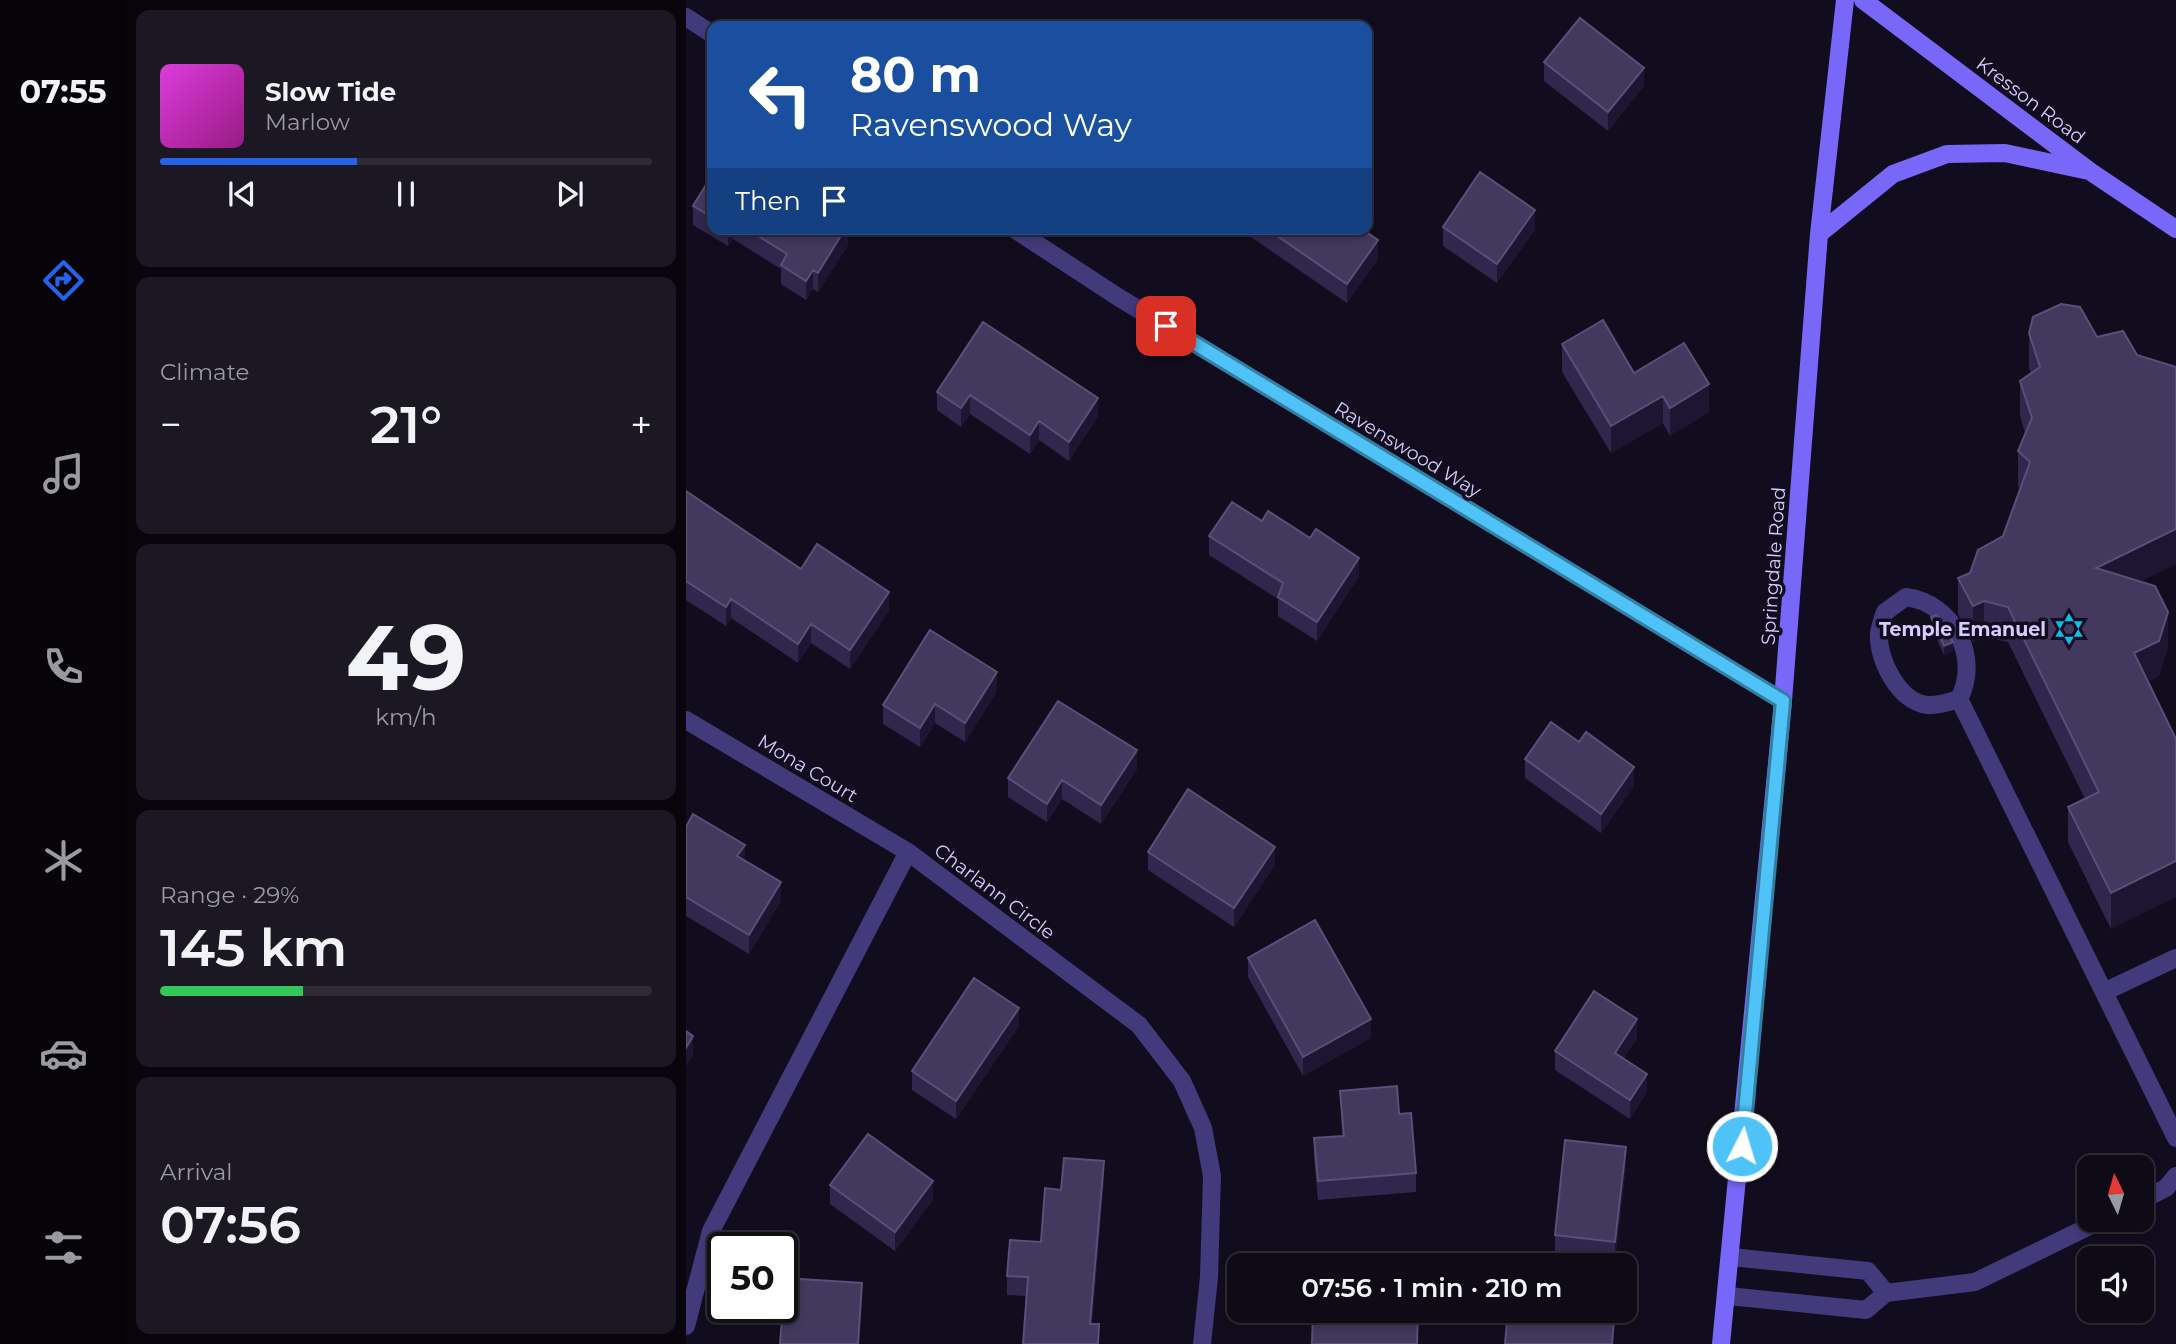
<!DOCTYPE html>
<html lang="en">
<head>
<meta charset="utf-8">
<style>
  :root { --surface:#0e0a16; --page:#1c1823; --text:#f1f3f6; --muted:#9b9aa1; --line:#2e2b35; --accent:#2563eb }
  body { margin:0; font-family:Montserrat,sans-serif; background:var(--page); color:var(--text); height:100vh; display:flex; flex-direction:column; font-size:26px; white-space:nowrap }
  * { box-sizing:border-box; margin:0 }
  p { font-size:23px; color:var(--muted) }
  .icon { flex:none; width:38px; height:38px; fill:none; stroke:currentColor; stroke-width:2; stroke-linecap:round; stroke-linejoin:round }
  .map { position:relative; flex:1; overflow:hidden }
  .sheet { display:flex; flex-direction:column; gap:10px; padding:10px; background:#08060c; width:560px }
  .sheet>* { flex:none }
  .hud { position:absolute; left:21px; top:21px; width:665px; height:214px; border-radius:14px; box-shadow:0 4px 10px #0003,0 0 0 2px var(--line); background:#1a4fa0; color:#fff; overflow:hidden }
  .needle { width:46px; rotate:355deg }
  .buttons { position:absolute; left:1391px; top:1155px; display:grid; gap:14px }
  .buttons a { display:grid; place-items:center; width:77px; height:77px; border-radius:14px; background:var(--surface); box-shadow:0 4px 10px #0003,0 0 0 2px var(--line); font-size:35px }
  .speed { position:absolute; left:21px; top:1232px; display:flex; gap:14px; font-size:35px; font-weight:700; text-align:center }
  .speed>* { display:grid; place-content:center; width:91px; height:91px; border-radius:50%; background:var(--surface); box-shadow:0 4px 10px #0003,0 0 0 2px var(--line); line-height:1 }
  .speed .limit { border:4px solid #111; border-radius:10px; background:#fff; color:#111 }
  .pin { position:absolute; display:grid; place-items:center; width:60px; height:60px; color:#fff; margin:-30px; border-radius:14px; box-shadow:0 4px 10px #0006 }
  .me { position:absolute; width:77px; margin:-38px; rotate:5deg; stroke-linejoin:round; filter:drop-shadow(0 0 5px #0008) }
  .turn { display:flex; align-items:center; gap:24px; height:147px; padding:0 28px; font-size:32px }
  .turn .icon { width:91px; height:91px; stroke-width:2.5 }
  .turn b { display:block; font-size:49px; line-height:60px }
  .then { display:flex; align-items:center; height:66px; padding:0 28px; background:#0003; gap:14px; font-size:26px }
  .big { font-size:52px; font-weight:600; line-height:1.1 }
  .sheet .widget { flex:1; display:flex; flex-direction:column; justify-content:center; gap:10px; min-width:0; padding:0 24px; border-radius:14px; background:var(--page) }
  .sheet .dial { align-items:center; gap:0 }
  .dial b { font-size:91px; line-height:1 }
  .song { display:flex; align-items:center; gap:21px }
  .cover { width:84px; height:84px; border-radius:10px; background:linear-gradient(135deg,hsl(300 70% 55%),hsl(310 70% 35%)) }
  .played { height:7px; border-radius:4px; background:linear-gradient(90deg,var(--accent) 40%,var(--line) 40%) }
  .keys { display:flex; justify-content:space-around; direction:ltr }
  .heat { display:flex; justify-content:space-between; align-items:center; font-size:38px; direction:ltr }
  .charge { height:10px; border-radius:5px; background:linear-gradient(90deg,#34c759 29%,var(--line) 0) }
  .trip { position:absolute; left:541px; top:1253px; width:410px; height:70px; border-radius:14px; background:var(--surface); box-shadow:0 4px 10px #0003,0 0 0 2px var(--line); font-weight:600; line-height:70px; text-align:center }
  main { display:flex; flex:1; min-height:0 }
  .menu { display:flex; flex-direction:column; width:126px; justify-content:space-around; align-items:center; background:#060409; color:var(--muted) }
  .menu .icon { width:49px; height:49px }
  .menu .on { color:var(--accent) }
  .menu b { font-size:32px; color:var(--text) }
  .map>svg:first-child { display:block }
</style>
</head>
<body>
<main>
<nav class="menu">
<b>07:55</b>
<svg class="icon on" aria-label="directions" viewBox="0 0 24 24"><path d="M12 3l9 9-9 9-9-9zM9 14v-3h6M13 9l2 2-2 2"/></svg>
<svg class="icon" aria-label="music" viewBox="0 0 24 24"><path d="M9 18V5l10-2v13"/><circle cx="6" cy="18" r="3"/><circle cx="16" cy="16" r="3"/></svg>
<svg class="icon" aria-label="phone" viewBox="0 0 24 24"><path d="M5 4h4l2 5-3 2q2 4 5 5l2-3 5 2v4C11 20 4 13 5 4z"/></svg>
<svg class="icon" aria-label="climate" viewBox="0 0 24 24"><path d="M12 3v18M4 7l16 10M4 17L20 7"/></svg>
<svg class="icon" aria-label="car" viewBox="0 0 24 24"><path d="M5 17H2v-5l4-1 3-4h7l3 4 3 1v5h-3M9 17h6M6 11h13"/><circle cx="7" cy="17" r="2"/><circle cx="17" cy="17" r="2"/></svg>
<svg class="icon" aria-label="filters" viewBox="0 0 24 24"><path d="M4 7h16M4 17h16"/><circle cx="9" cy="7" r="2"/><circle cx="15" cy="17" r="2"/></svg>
</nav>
<section class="sheet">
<div class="widget">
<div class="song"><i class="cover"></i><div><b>Slow Tide</b><p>Marlow</p></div></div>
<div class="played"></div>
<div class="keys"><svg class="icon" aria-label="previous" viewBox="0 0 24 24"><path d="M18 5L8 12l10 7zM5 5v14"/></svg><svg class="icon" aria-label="pause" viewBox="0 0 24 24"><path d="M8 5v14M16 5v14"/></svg><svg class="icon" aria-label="next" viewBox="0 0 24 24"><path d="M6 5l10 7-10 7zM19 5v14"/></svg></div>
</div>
<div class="widget"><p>Climate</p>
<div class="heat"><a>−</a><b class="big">21°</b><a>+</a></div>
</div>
<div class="widget dial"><b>49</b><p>km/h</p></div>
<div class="widget"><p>Range · 29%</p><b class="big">145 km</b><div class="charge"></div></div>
<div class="widget"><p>Arrival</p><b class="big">07:56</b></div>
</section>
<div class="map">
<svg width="1490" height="1344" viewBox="0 0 1490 1344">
  <rect width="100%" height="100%" fill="#120d1e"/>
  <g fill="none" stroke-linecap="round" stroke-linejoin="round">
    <path stroke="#433a7b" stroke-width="18" d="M1220 597C1267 603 1295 657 1273 699 1263 702 1252 706 1241 705 1213 702 1191 659 1193 633 1194 626 1197 618 1199 612Z
      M1273 699 1490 1138
      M1418 992 1490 958
      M1456 1200 1480 1188 1490 1176
      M1200 1293 1289 1282 1416 1220
      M1042 1296 1180 1310 1200 1293 1182 1271 1045 1257"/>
    <path stroke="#433a7b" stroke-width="18" d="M0 17 26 34
      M328 229 432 297 1097 701
      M0 720 222 852 453 1025 496 1081 517 1128 526 1176 523 1277 516 1344
      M0 1326 25 1231 222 852"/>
    <path stroke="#7967f9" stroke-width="18" d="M1177 0 1405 172 1490 229
      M1133 234 1207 174 1261 154 1319 153 1398 170
      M1035 1344 1097 701 1133 234 1159 0"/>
  </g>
  <path fill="#31264b" d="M858 62 958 86 922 131 858 81Z
    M26 175V229H162V245L132 292 127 289 120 300 95 284V269L47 239 42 246 7 225V206Z
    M757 227 849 229 811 283 757 246Z
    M559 229H676L692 259 661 303 559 233Z
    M297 322 412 416 383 461 353 440 344 454 284 414 275 427 251 410V392Z
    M1343 333 1411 337 1451 355 1490 367V564L1454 581 1482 647 1473 676 1462 681 1425 929 1382 842V807L1399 799 1322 642 1298 637 1287 642 1272 614V578L1284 573 1317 536 1334 489 1332 486V451L1339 433 1334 416V381L1345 374 1343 368Z
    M876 344 948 373 1023 412 984 436 977 423 925 453 876 372Z
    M0 491 115 569 203 611 164 669 125 643 112 663 45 618 40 626 0 600Z
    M576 521 673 576 631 641 592 616V599L523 555V536Z
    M1245 617 1267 651 1258 655 1245 627Z
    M311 691 279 742 249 723 234 747 197 724V705Z
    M839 759 948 786 915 833 839 778Z
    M451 769 415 824 376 799 361 822 322 797V778Z
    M0 827 59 860 95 901 63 954 0 916Z
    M462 852 589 865 548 927 462 870Z
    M562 958 685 1038 617 1076 562 977Z
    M333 1026 270 1119 226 1090V1071Z
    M951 1038 938 1058 961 1092 944 1119 869 1070V1051Z
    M654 1091 713 1114 730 1173V1192L632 1200 628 1157V1138L656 1136Z
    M940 1166 929 1261 869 1254V1235Z
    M418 1180 406 1324H413V1344H337L340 1296 321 1295V1276L355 1242 375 1190Z
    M144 1185 247 1200 209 1251 144 1204Z"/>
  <path fill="#1d1531" d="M958 68V86L922 131V112Z
    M849 210V229L811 283V264Z
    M42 229H47V239L42 246Z
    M159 229H162V245L132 292V273Z
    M692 240V259L661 303V284Z
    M127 270V289L120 300V281Z
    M1023 384V412L984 436V408Z
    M284 395V414L275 427V408Z
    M977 396V423L925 453V426Z
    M412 398V416L383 461V442Z
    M353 421V440L344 454V435Z
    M1490 529V564L1410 603V568Z
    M673 558V576L631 641V622Z
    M203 592V611L164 669V650Z
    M45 599V618L40 626V607Z
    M1298 601V637L1287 642V606Z
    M1482 612V647L1473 676 1448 688V653Z
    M125 624V643L112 663V644Z
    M1267 642V651L1258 655V646Z
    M311 672V691L279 742V723Z
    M249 704V723L234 747V728Z
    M451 750V769L415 824V805Z
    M948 767V786L915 833V814Z
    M376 780V799L361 822V804Z
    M59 845V864L51 856Z
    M589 847V865L548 927V908Z
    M1490 861V897L1425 929V893Z
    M95 882V901L63 954V935Z
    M333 1008V1026L270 1119V1101Z
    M685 1019V1038L617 1076V1057Z
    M951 1019V1038L929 1071V1053Z
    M7 1036V1055L0 1067V1048Z
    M961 1074V1092L944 1119V1100Z
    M940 1147V1166L929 1261V1242Z
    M418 1161V1180L404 1343V1324Z
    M247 1181V1200L209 1251V1232Z
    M176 1283V1302L173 1344H172Z"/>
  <path fill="#43385e" stroke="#5a4f77" stroke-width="2" d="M894 18 958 68 922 112 858 62Z
    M794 172 849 210 811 264 757 227Z
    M26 175V217L7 206Z
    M61 229H159L132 273 127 270 120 281 95 265 101 254Z
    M581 229H676L692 240 661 284Z
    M1375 304 1394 307 1411 337 1437 331 1451 355 1490 367V529L1410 568 1469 586 1482 612 1473 641 1448 653 1490 739V861L1425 893 1382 807 1413 792 1322 607 1298 601 1287 606 1272 578 1284 573 1292 550 1317 536 1344 462 1332 451 1346 418 1334 381 1354 367 1343 333 1347 317Z
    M917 320 948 373 998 343 1023 384 984 408 977 396 925 426 876 344Z
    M297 322 412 398 383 442 353 421 344 435 284 395 275 408 251 392Z
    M0 491 115 569 131 544 203 592 164 650 125 624 112 644 45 599 40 607 0 581Z
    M546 502 576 521 582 511 624 538 630 529 673 558 631 622 592 597 597 583 523 536Z
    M1250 615 1254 619 1267 642 1258 646 1245 617Z
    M244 630 311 672 279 723 249 704 234 728 197 705Z
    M372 701 451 750 415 805 376 780 361 804 322 778Z
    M865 722 893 742 900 732 948 767 915 814 839 759Z
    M502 789 589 847 548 908 462 852Z
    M7 814 59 845 51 856 95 882 63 935 0 897V827Z
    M629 920 685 1019 617 1057 562 958Z
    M288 978 333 1008 270 1101 226 1071Z
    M908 991 951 1019 929 1053 961 1074 944 1100 869 1051Z
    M0 1031 7 1036 0 1048Z
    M711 1086 713 1114 725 1113 730 1173 632 1181 628 1138 658 1136 654 1091Z
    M182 1134 247 1181 209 1232 144 1185Z
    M879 1140 940 1147 929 1242 869 1235Z
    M378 1158 418 1161 404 1324H413L412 1344H337L342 1277 321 1276 324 1240 355 1242 359 1188 375 1190Z
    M99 1278 176 1283 172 1344H94Z
    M627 1311H732L731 1344H626Z
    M822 1311H836L928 1319 926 1344H819Z"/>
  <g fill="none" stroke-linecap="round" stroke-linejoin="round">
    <defs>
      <path id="route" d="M480 326 1097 701 1056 1146"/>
    </defs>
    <use href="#route" stroke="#337fa1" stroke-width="18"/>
    <use href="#route" stroke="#4fc3f7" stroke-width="12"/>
  </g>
  <defs>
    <symbol id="synagogue-bare" viewBox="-9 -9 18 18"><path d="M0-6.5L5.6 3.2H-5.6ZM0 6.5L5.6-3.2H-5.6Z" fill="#09bfec" stroke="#120d1e" stroke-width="2.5" paint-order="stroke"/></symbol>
  </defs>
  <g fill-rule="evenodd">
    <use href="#synagogue-bare" x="1361" y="607" width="44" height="44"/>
  </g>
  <g text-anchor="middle" stroke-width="7" stroke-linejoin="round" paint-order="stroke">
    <g font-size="19" fill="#d6ccfd" stroke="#120d1e">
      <text transform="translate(1345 100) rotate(37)" y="7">Kresson Road</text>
      <text transform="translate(722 449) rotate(31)" y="7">Ravenswood Way</text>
      <text transform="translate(1087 566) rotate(-86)" y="7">Springdale Road</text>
      <text transform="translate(122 768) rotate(31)" y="7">Mona Court</text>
      <text transform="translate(309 891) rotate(37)" y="7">Charlann Circle</text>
    </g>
    <g font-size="19" font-weight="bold" fill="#d6ccfd" stroke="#120d1e" text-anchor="end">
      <text x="1360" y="636">Temple Emanuel</text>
    </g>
  </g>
</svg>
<div class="buttons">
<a><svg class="needle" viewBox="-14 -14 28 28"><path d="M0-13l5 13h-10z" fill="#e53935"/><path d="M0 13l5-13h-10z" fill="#9b9aa1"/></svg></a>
<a><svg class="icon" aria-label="sound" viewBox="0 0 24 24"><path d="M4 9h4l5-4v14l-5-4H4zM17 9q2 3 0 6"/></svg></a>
</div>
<div class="speed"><div class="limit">50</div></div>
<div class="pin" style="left:480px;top:326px;background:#d93025"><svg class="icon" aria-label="arrive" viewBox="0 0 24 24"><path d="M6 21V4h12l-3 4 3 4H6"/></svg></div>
<svg class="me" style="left:1056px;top:1146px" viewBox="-20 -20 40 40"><circle r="17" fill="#4fc3f7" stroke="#fff" stroke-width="3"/><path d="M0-11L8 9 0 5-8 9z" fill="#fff"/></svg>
<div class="trip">07:56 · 1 min · 210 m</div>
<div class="hud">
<div class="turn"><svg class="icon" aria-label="left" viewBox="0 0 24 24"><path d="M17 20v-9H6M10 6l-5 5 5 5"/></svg><div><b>80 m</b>Ravenswood Way</div></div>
<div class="then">Then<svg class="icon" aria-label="arrive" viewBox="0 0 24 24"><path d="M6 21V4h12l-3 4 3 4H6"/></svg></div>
</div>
</div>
</main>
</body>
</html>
